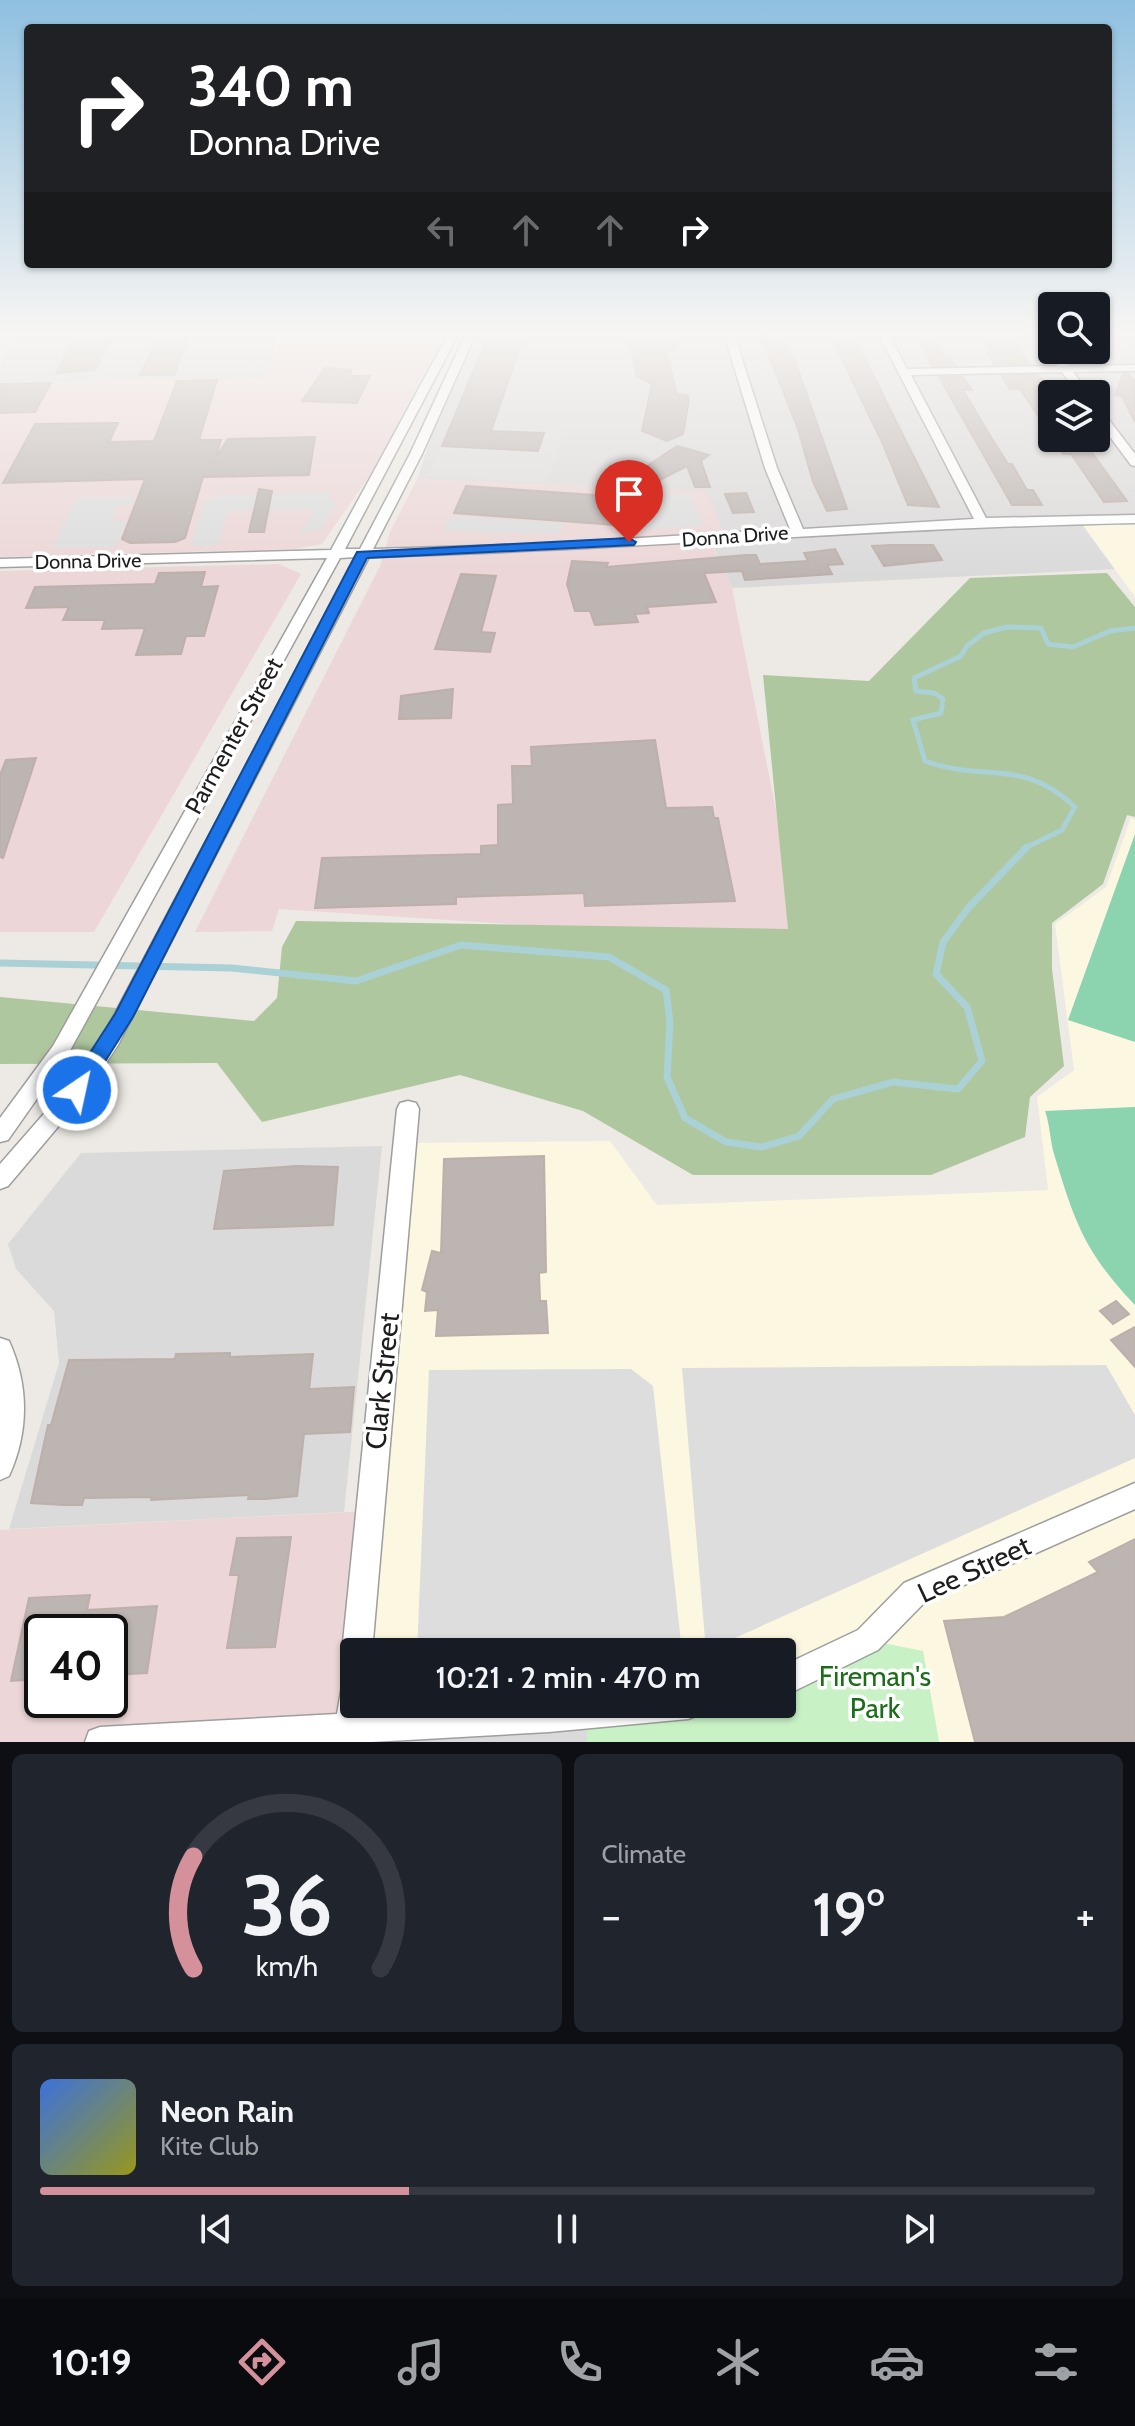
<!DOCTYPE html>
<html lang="en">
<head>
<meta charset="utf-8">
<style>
  :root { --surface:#171b24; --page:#20242c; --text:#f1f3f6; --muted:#9ea1a6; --line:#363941; --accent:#d5919b }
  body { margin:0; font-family:Cabin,sans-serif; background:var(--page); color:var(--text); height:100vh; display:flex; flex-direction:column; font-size:30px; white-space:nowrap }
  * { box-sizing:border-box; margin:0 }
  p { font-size:26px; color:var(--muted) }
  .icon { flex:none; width:44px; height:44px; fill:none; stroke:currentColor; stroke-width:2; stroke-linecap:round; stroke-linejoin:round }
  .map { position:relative; height:1742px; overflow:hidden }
  .drawer { display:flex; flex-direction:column; gap:12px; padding:12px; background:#0d0f14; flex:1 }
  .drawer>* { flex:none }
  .guide { position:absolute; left:24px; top:24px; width:1088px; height:244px; border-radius:8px; box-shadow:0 2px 6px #0004; background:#202124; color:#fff; overflow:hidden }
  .fabs { position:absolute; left:1038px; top:292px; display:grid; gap:16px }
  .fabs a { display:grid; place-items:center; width:72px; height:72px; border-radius:8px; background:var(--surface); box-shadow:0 2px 6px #0004; font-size:40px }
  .speed { position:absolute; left:24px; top:1614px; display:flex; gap:16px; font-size:40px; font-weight:700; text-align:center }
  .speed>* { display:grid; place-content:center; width:104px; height:104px; border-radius:50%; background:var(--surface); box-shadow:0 2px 6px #0004; line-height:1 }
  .speed .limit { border:4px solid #111; border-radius:12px; background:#fff; color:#111 }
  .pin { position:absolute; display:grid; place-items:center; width:68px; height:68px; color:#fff; margin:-82px -34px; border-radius:50% 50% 50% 0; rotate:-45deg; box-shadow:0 0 8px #0007 }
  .pin .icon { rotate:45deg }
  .me { position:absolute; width:88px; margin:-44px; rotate:34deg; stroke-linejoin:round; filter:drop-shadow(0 0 6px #0008) }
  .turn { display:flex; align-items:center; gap:28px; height:168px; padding:0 32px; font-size:36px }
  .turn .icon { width:104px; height:104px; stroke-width:2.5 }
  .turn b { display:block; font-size:56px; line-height:68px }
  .lanes { display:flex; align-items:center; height:76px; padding:0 32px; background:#0003; justify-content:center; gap:40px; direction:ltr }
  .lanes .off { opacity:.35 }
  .big { font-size:60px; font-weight:600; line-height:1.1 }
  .drawer .widget { flex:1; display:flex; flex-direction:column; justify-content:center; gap:12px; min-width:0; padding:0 28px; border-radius:12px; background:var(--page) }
  .drawer .dial { align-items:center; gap:0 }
  .dial svg { height:208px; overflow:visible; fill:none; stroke:var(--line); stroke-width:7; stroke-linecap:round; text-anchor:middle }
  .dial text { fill:var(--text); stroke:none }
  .song { display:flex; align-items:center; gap:24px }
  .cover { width:96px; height:96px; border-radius:12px; background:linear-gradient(135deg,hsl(220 70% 55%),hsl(60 70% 35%)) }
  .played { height:8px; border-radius:4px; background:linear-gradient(90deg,var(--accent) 35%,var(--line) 35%) }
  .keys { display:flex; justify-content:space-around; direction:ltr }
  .heat { display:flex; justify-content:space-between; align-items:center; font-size:44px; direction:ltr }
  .drawer .tiles { flex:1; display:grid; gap:12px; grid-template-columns:1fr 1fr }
  .widget:last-child { grid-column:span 2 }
  .trip { position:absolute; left:340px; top:1638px; width:456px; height:80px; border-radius:8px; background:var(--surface); box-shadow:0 2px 6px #0004; font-weight:600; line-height:80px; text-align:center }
  .tab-bar { display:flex; height:128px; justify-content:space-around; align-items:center; background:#090b0e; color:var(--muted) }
  .tab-bar .icon { width:56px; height:56px }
  .tab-bar .active { color:var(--accent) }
  .tab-bar b { font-size:36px; color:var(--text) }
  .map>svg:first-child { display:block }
</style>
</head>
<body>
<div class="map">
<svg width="1135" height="1742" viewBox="0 0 1135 1742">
  <rect width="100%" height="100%" fill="#ede9e4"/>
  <path fill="#dbdada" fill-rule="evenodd" d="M20 331H278L267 378 0 383V364Z
    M567 331H1052V350H1096V331H1135V519L1079 520 1115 569 732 588 709 537 506 483 417 479 453 371 470 334 564 339ZM1052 394H1096V438H1052Z
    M382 1146 344 1512 9 1529 59 1363 54 1311 16 1269 8 1244 81 1153Z
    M587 1714V1742H349Z"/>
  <path fill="#ecd6d7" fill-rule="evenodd" d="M278 331H447L370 475 322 544 294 549 0 557V384L267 378Z
    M417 479 707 491 725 536 709 538 732 588 802 943 279 909 272 931 195 932 380 566 390 532Z
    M279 564 301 574 94 932H0V571Z
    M370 1511 354 1652 349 1742H0V1530ZM42 1632H110V1700H42Z"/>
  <path fill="#fbf7e0" d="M1135 519V597L1079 520Z
    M1131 818 1135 820V1742H939L923 1651 782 1682V1652H357L403 1143 610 1141 657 1205 1048 1190 1037 1097 1074 1070 1055 924 1106 887Z"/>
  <path fill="#afc79e" d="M1107 573 1135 607V817L1127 815 1103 884 1052 923V969L1064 1066 1030 1097 1025 1137 931 1175H693L583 1111 460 1075 262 1122 217 1063 0 1064V997L254 1021 277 998 282 947 296 921 788 929 763 675 869 681 970 578Z"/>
  <path fill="#c8f2c6" d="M868 1640 923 1651 939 1742H587V1714L688 1704H782V1682Z"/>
  <path fill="#8cd3af" d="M1135 834V1042L1068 1020Z
    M1135 1107V1305C1084 1251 1075 1223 1054 1154 1050 1140 1050 1125 1045 1111Z"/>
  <path fill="#ddd" d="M451 425 563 431 547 483 428 476Z
    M332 492 330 500 338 501 321 529 300 533 314 509 227 511 218 545 191 546 205 499H216L218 495Z
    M690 493 703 526 632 530 621 497Z
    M135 497 131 505H118L112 521H126L116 547 52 548 76 498Z
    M451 516 563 523 560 534 444 531Z
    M1106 1365 1135 1415V1458L706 1651 682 1368Z
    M631 1369 653 1386 682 1652H417L429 1370Z"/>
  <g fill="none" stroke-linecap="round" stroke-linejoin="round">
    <path stroke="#aad1d5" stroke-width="5" d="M1023 849 1062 830 1075 807C1023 757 985 783 925 761L913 720 941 713 943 699 934 693 916 691 914 678 961 656 967 646 984 633 1007 627 1041 628 1048 644 1073 647 1110 631 1135 628"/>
    <path stroke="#aad1d5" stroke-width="7" d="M0 963 232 968 356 981 461 945 609 957 666 990 670 1023 667 1077 685 1118 726 1142 762 1147 799 1136 833 1099 893 1082 958 1089 982 1061 967 1007 936 974 943 942 969 907 1027 847"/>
  </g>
  <path fill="#bdb5b2" stroke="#bdafa9" stroke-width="2" d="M79 331H115L95 370 56 373Z
    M161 331H191L174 375H140Z
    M630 331H691L673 351 666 352 677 394 687 395 689 400 683 434 667 441 642 431 652 384 637 376 631 350 635 349 621 339Z
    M759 331H780L791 358H794L847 509 827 511 813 482 798 429Z
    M828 331H851L939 507 908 505 882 442Z
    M914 333H931L944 356H949L955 365 932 366Z
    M981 337 1012 339 1029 364H994L986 352H992Z
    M486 341 522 342 491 431 544 433 538 451 442 446Z
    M325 368 352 370 349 376H370L357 403 302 401Z
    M1123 374H1128L1135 382V422L1122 396 1115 395Z
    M1038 375 1052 392V437L1020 389H1010L1002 376Z
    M939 377H963L972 390H963L989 434 1008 464H1012L1027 490H1033L1042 505H1012Z
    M217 380 199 440H221L215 458 228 439 315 437 309 475 203 477 185 538 175 542 130 543 122 539 145 479 3 483 35 424 118 423 109 442 154 441 177 381Z
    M51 383 35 412 0 413V384Z
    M1052 438 1082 439 1127 501 1104 502 1071 454H1063Z
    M677 446 709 455 701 461 710 487H695L687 466 652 484 629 478Z
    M612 484 627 526 454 513 466 486 595 495Z
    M259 489 272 491 264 532H249Z
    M746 493 754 512 733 513 725 494Z
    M892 545H933L942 560 884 566 872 546Z
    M835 549 843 564 827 565 832 574 745 580 742 571 704 573 716 602 647 607 649 613 635 614 638 622 595 625 590 611H575L567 584 572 561 608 563 606 567 746 555H756L760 564 808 561 804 553Z
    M205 572 201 587 218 586 204 636H186L181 654 136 655 145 628 102 629 105 620H63L69 607 26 608 35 587 155 584 159 573Z
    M461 574 496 576 481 632 495 633 490 652 435 649Z
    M453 689 451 718 399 719 401 696Z
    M655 740 666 808 712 807 714 818H718L735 901 585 906 584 893 456 897V904L315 908 322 858 481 854V846L498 845V805L513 804 512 766H532L531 747Z
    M36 758 3 858 0 857V775L6 760Z
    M544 1156 546 1272 539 1273 540 1301H546L548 1333 436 1336 438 1310 425 1311 427 1292 422 1290 432 1251 441 1253 444 1159Z
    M297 1166 338 1167 333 1225 214 1229 224 1171Z
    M1116 1301 1129 1314 1113 1324 1100 1311Z
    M1135 1327V1367L1111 1340Z
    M230 1353V1357L313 1354 309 1389 354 1387 350 1432 304 1434 297 1496 266 1499H248L249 1495 151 1500 152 1497 84 1498 82 1505H64L31 1503 48 1425H51L69 1360 175 1359 176 1354Z
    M291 1537 275 1647 227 1648 239 1575H230L237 1538Z
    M1135 1539V1742H975L944 1621 1004 1617 1098 1572 1089 1562Z
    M90 1595 87 1610 157 1606 147 1673 110 1675V1632H42V1679L11 1681 29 1598Z"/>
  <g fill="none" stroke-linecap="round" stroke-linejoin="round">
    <defs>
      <path id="minor" d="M450 331H460L345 549H360L410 454 467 331H477L422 454 373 549 540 544 790 529 765 468 723 331H733L777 468 803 529 974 519 877 331H887L907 369 1058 366 1032 331H1042L1052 344V350H1057L1069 366 1135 365V371L1073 372 1090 394H1078L1062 372 911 375 986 518 1135 515V523C879 528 625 550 369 557L118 1045 84 1096 8 1186 0 1189V1164L70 1084 103 1036 356 557 340 558 67 1056 8 1140 0 1142V1118L53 1046 327 558 0 567V559L331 550Z
        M1096 407 1100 408 1135 454V466L1131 465 1096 418Z
        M408 1101 416 1103 419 1109 372 1652H354V1665L347 1662 342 1652 397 1109 400 1103Z
        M0 1338 9 1341C29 1385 29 1432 9 1476L0 1480Z
        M1135 1483V1509L924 1603 878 1650 782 1697V1666L858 1630 904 1583Z
        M354 1676V1704H368L367 1712 511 1704H703L699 1715 688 1719 549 1732 372 1742H85L89 1731 100 1727 337 1714 343 1680Z"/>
    </defs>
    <use href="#minor" stroke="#9e9e9e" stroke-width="3"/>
    <use href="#minor" fill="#fff" fill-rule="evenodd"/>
  </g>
  <linearGradient id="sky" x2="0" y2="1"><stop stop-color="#8fc0e0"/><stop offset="0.58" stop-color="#f7f5f3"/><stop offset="1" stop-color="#f7f5f3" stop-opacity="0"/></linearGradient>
  <rect width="1135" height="575" fill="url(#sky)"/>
  <path fill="#1a73e8" stroke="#114b97" stroke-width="2" d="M629 538 636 542 634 545 367 558 133 1017 84 1095H69L66 1090 115 1014 357 552Z"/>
  <g text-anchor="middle" stroke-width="7" stroke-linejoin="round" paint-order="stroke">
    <g font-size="20" fill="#1d1d1d" stroke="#fff">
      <text transform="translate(735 536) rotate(-4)" y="7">Donna Drive</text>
      <text transform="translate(88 561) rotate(-1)" y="7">Donna Drive</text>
    </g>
    <g font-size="24" fill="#1d1d1d" stroke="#fff">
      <text transform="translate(234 736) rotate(-61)" y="8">Parmenter Street</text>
    </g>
    <g font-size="28" fill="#1d1d1d" stroke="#fff">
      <text transform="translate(382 1381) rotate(-84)" y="10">Clark Street</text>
      <text transform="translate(974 1569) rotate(-25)" y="10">Lee Street</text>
    </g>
    <g font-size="28" fill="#1c6d19" stroke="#fff">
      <text x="875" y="1686">Fireman's<tspan x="875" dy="32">Park</tspan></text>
    </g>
  </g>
</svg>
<div class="fabs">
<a><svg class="icon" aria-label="search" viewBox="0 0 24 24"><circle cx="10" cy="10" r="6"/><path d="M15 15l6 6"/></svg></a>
<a><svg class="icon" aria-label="layers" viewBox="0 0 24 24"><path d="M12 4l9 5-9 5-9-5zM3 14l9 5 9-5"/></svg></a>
</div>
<div class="speed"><div class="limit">40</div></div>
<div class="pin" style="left:629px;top:542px;background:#d93025"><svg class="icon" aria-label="arrive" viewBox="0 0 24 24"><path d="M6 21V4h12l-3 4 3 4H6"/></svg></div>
<svg class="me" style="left:77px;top:1090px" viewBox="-20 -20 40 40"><circle r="17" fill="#1a73e8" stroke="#fff" stroke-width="3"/><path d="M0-11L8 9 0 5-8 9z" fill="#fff"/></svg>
<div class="trip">10:21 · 2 min · 470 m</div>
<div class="guide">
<div class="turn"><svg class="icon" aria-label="right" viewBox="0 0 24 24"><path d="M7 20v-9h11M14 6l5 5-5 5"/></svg><div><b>340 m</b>Donna Drive</div></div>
<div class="lanes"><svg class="icon off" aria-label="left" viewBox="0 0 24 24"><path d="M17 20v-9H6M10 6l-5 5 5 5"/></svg><svg class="icon off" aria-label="ahead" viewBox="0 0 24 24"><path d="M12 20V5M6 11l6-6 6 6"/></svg><svg class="icon off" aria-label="ahead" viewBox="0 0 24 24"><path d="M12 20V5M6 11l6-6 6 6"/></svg><svg class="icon" aria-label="right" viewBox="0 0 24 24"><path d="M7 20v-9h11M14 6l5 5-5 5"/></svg></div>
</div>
</div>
<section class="drawer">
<div class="tiles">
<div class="widget dial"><svg viewBox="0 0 100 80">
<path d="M14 69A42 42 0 1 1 86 69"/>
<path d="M14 69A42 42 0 0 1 14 26" stroke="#d5919b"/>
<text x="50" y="56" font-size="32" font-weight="700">36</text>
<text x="50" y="72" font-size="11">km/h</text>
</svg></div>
<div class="widget"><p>Climate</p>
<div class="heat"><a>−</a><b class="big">19°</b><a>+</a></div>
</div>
<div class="widget">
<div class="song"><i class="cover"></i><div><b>Neon Rain</b><p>Kite Club</p></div></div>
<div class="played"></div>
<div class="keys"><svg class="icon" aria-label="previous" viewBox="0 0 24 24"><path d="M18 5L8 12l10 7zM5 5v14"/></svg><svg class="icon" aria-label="pause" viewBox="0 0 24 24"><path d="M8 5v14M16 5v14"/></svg><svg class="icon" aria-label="next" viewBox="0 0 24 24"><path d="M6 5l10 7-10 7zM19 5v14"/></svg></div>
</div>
</div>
</section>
<nav class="tab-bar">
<b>10:19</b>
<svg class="icon active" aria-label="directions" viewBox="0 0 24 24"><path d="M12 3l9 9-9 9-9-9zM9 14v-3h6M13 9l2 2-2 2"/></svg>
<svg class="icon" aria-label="music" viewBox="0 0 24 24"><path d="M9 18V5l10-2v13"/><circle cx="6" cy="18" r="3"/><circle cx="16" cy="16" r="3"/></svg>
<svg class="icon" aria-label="phone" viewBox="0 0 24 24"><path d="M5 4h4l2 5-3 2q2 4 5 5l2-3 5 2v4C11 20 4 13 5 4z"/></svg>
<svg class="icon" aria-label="climate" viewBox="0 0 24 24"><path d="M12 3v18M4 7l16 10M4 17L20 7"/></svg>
<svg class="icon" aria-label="car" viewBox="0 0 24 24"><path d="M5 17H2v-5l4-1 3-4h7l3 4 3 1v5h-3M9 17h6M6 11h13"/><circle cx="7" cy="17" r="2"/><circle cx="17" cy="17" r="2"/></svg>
<svg class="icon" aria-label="filters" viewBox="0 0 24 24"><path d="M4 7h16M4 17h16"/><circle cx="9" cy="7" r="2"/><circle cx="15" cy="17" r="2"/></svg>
</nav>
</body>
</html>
